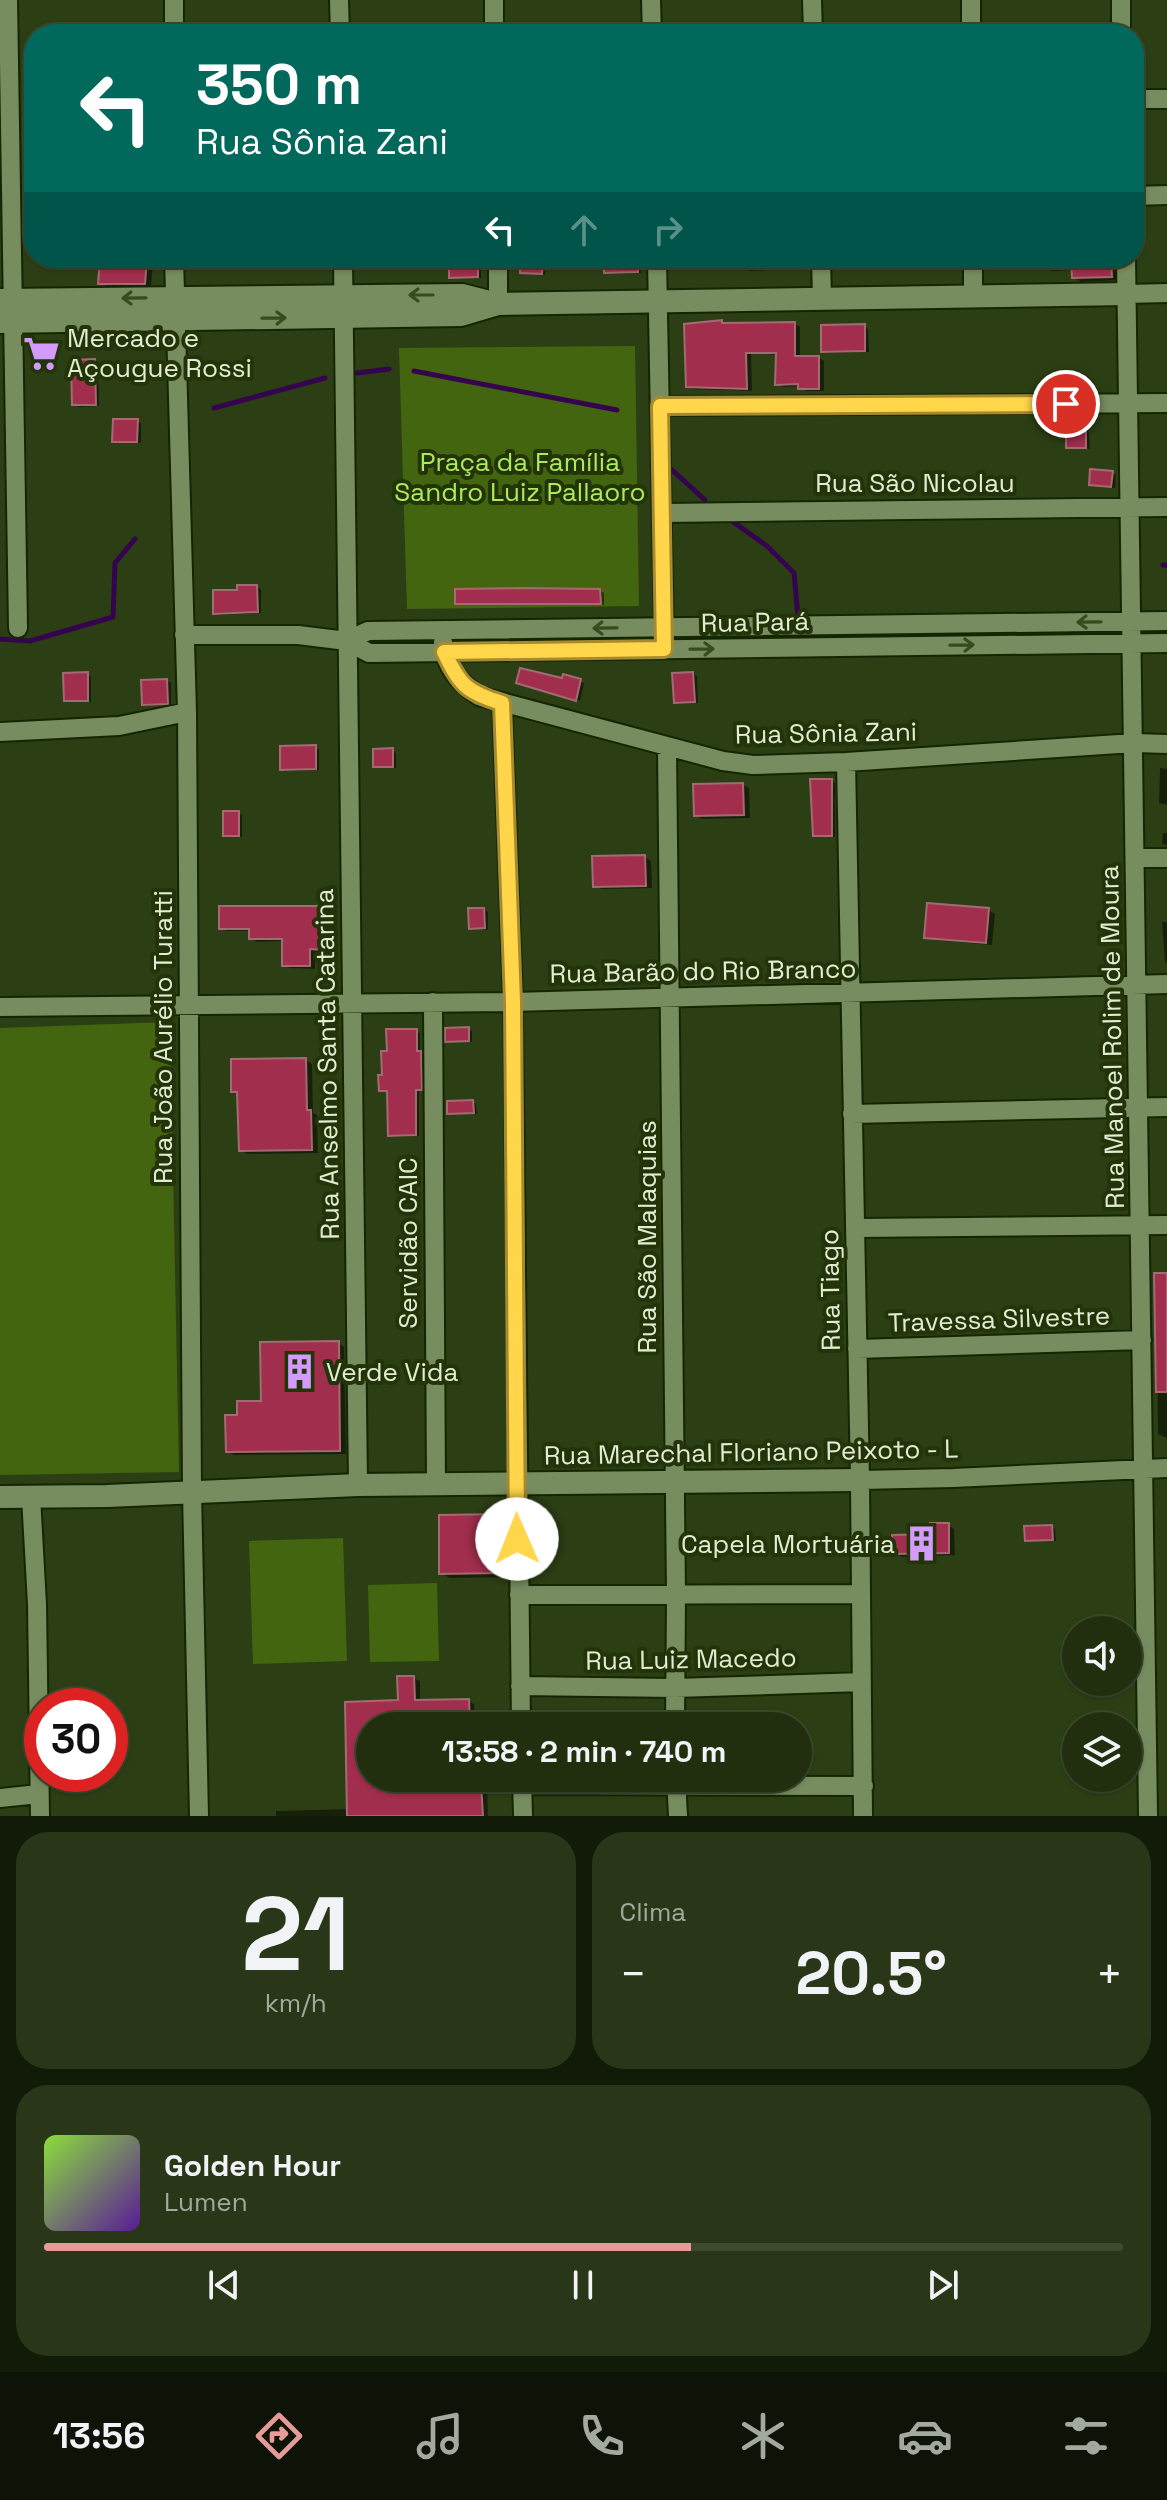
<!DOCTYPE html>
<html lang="pt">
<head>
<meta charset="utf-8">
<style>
  :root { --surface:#212f0f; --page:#293718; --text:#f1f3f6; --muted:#a2a99e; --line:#3e4a2f; --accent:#e69b98 }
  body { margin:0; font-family:"Space Grotesk",sans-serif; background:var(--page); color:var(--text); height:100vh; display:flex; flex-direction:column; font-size:30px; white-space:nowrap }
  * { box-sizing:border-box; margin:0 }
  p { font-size:26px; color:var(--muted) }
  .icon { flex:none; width:44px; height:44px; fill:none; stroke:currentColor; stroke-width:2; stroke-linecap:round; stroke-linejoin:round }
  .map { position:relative; height:1816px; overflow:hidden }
  .side { display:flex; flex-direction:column; gap:16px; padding:16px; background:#121a08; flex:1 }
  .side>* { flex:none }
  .banner { position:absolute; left:24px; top:24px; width:1120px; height:244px; border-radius:32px; box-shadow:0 2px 6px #0004,0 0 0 2px var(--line); background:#00695c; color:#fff; overflow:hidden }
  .fabs { position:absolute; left:1062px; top:1616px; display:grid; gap:16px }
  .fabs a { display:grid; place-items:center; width:80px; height:80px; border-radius:50%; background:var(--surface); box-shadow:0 2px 6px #0004,0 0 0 2px var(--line); font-size:40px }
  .speed { position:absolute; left:24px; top:1688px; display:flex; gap:16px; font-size:40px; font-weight:700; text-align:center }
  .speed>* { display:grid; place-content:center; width:104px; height:104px; border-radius:50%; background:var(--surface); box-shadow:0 2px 6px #0004,0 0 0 2px var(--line); line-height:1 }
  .speed .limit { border:12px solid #d22; background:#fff; color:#111 }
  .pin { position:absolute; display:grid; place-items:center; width:68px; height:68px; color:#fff; margin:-34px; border:4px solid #fff; border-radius:50%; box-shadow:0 2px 8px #0007 }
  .me { position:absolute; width:88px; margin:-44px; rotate:359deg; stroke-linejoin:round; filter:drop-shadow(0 0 6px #0008) }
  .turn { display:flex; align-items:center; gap:28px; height:168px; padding:0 40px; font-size:36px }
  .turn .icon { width:104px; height:104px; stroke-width:2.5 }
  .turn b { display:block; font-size:56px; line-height:68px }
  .lanes { display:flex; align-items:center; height:76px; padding:0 40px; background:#0003; justify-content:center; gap:40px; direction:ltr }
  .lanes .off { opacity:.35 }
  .big { font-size:60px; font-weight:700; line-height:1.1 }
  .side .card { flex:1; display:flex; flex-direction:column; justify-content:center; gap:12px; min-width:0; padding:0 28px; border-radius:32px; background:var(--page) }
  .side .dial { align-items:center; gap:0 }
  .dial b { font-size:104px; line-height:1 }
  .song { display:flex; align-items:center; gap:24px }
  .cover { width:96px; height:96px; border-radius:12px; background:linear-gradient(135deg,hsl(90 70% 55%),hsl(270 70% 35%)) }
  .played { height:8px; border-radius:4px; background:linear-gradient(90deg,var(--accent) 60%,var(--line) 60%) }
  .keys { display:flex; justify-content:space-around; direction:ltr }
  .heat { display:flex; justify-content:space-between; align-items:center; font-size:44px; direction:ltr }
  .side .tiles { flex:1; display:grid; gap:16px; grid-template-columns:1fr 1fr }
  .card:last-child { grid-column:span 2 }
  .trip { position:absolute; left:356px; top:1712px; width:456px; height:80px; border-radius:40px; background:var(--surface); box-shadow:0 2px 6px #0004,0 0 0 2px var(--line); font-weight:700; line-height:80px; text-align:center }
  .dock { display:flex; height:128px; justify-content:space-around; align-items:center; background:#0d1306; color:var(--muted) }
  .dock .icon { width:56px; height:56px }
  .dock .on { color:var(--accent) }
  .dock b { font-size:36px; color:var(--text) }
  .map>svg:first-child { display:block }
</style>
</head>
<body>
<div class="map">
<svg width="1167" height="1816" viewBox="0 0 1167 1816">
  <rect width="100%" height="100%" fill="#2c3f14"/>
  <path fill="#446510" d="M635 346 639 606 407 609 399 348Z
    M170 1022 179 1472 0 1475V1028Z
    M343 1538 347 1661 253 1664 249 1541Z
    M437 1583 439 1661 370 1662 368 1585Z"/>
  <path fill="#0007" d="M102 258H146L153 262 151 287 107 286 101 283Z
    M362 258H391V268H366L362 266Z
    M451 258H481V278L451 277Z
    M522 258H546L545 275 522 271Z
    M607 258H641V273L610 274 606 272Z
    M682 258H723L724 267 687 269 683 267Z
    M746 258H802V268L750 271 746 268Z
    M844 258H902V268L851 270 845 266Z
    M1044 258H1118L1119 280 1081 282 1074 277V270L1052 271 1044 267Z
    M721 322 726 324H795L800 327V358H819L824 361V391H806L800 386 783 387 777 383 778 355 751 353 752 391 693 389 688 386Z
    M864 326 868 329 869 352 827 353 823 351Z
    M94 361 98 363 99 406 78 407 74 404Z
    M137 421 141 423V443L114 440Z
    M1085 430 1089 432 1090 449 1068 447Z
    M1112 473 1116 475 1115 488 1091 484Z
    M257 587 261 589V613L219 615 215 612Z
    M600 591 604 593V605H461L457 603Z
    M87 674 91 677V702L66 700Z
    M693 674 697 676 698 703 679 704 676 701Z
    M564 677 584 683 580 701 522 684 563 681Z
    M167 681 171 683V705L147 706 144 704Z
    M315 747 319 750V770L286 771 282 769Z
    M392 750 396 753V768L375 766Z
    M1160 768 1167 769V805L1159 803Z
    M831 781 835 783V837H819L815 835Z
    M743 785 749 788 750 818 702 819 696 815Z
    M238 813 242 815V837H229L225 835Z
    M1163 833H1167V845L1162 844Z
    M645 857 651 861 652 888 602 889 595 886Z
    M331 908 337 911V922H325V952H315V969L290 968 284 965V941L257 942 251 938V931H227L221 928Z
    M484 910 488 912V930L470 928Z
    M988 910 995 914 992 945 933 940 926 937Z
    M1162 922H1167V963L1165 962Z
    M468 1029 472 1031V1042L447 1040Z
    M416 1031 420 1033V1053L425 1055V1091H419V1136L393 1137 390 1135 389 1092 381 1090 389 1053Z
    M306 1060 312 1064 313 1113 317 1115 318 1153 247 1154 241 1150 239 1094 233 1091Z
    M473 1102 476 1104 477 1114 449 1112Z
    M1156 1275H1167V1438L1158 1434Z
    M338 1343 344 1347 346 1454 234 1455 228 1451 240 1417 263 1403Z
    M499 1516 508 1521 510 1577 450 1578 441 1573Z
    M948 1525 954 1529 955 1555 902 1557 895 1553Z
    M1052 1527 1055 1529 1056 1541 1031 1542 1027 1540Z
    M413 1678 420 1681V1702L468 1701 474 1704 475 1726H370V1778H481L482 1786 487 1789 488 1816H276V1811L349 1809 347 1704 400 1702Z"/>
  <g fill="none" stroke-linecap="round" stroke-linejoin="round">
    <path stroke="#34054e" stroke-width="5" d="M414 371 617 410
      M357 373 389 369
      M214 408 325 378
      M671 469 705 500
      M729 519 767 546 794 573 798 617
      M1163 565H1167
      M0 639 30 641 113 617 115 563 135 539"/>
  </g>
  <path fill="#a12e4c" stroke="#a26b73" stroke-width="2" d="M100 258H147L145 284H98Z
    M449 258H478V277L449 278Z
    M520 258H543L542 274 520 273Z
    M604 258H638V272L604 273Z
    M1071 258H1111L1112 277 1072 278Z
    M722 320V323L795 322V356H819V389H798V384L775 385 776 353H746L747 389 686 387 684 324Z
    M865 324V351L821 352V325Z
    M95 359 96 405H72L71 360Z
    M113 419H138L137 442H112Z
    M1066 428H1086V448H1066Z
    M1090 469 1113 471 1111 487 1089 485Z
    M237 585H257L258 612 213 614V590H237Z
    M519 588 600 589 601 604H455V589Z
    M520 668 562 678 563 674 581 679 576 701 516 683Z
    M88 672V701H64L63 673Z
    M693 672 695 702 674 703 672 673Z
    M167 679 168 704 142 705 141 680Z
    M316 745V769L280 770V746Z
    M393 748V767H373V749Z
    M810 779H832V836H813Z
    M743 783 744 815 694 816 693 784Z
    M223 811H239V836H223Z
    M645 855 646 886 593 887 592 856Z
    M927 903 989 908 986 943 924 938Z
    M219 906H332V920H320V950L310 949V966H282V939H249V929H219Z
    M468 908H484L485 928 469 929Z
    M469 1027V1041L445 1042V1028Z
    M386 1029H417V1051H421L422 1090H416V1135L388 1136 387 1091H379L378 1075H382L381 1051H387Z
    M306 1058 307 1110H311L312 1150 239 1151 237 1092H231V1059Z
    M473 1100 474 1113 447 1114V1101Z
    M1154 1273H1167V1392H1156Z
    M339 1341 340 1451 226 1452 225 1415H237V1401H261L260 1342Z
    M500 1514 501 1573 439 1574V1515Z
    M930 1523H949V1553L893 1554 892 1535 930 1534Z
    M1052 1525 1053 1540 1025 1541 1024 1526Z
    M397 1676H414L415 1700 469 1699 470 1726H370V1778H476V1784L481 1783 483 1816H347L345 1702 398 1700Z"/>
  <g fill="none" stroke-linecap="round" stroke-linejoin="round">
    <defs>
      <path id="minor" d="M8 0 18 628
        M174 0V34
        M339 0 340 34
        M494 0V34
        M651 0 652 34
        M812 0 813 34
        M971 0V34
        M1121 0V34
        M1134 99H1167
        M1134 196 1167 195
        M174 258 187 712 192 1492 199 1816
        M343 258 358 1485
        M498 258V304
        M657 258 664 638
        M821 258 822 299
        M973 258V297
        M1126 258 1148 1816
        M1127 294 1167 293
        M660 406 1167 403
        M663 513 1167 507
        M184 635H298L347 641 369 653 1167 643
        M347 641 368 631 1167 621
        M443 642C445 667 460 683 479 696L723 761 753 765 846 762 1134 743 1167 744
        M502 703 513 1002 521 1726
        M0 732 119 726 187 712
        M667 748 676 1595 675 1726
        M846 762 860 1480 863 1816
        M1136 858H1167
        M433 1002 436 1485
        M0 1007 513 1002 1167 984
        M852 1114 1167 1107
        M855 1228 1167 1225
        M857 1349 1142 1340
        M860 1480 953 1478 1167 1468
        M31 1497 37 1604 40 1816
        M519 1595 861 1594
        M520 1686 675 1688 862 1682
        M522 1778 523 1816
        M676 1778 678 1816
        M522 1785 864 1786
        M0 1798 39 1794"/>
      <path id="tertiary" d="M0 300 462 295 497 304
        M0 322 461 315 498 304 1127 294
        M0 1497 107 1496 358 1485 860 1480"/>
    </defs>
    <use href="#minor" stroke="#142600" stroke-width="22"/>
    <use href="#tertiary" stroke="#142600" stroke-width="26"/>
    <use href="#minor" stroke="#778d5f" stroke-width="18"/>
    <use href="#tertiary" stroke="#778d5f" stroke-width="22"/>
  </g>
  <defs><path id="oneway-shaft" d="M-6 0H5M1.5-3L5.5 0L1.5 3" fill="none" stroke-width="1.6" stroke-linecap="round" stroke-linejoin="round" transform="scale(2)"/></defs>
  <g stroke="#384b1e">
    <use href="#oneway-shaft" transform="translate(421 295) rotate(-180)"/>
    <use href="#oneway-shaft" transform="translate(134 298) rotate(179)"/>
    <use href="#oneway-shaft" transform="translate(274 318) rotate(-1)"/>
    <use href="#oneway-shaft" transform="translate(1089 622) rotate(179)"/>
    <use href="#oneway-shaft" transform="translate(605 628) rotate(179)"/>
    <use href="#oneway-shaft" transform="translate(962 645) rotate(-1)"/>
    <use href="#oneway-shaft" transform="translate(702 649) rotate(-1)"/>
  </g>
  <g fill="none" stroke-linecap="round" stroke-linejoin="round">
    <defs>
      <path id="route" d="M517 1539 513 1002 502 703C466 692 460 685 444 652L664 649 660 406 1066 404"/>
    </defs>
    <use href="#route" stroke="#a68a30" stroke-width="20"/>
    <use href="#route" stroke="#ffd54a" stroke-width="14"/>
  </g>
  <defs>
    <symbol id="supermarket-bare" viewBox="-9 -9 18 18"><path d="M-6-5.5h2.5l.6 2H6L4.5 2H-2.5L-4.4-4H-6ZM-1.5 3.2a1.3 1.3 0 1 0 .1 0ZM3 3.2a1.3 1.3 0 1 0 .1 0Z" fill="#d39cfc" stroke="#233508" stroke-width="2.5" paint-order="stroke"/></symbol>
    <symbol id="building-bare" viewBox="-9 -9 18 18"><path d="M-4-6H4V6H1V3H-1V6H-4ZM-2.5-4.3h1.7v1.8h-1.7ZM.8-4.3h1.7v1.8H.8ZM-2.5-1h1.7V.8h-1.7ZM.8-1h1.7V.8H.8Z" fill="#d39cfc" stroke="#233508" stroke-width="2.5" paint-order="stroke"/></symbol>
  </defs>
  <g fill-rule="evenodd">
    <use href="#supermarket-bare" x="16" y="328" width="51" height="51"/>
    <use href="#building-bare" x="274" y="1346" width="51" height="51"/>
    <use href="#building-bare" x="896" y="1518" width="51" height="51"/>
  </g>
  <g text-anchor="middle" stroke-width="8" stroke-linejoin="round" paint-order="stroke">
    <g font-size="26" fill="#e0edd4" stroke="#233508" text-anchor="start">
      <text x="67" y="347">Mercado e<tspan x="67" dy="30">Açougue Rossi</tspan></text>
      <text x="326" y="1381">Verde Vida</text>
      <text x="895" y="1553" text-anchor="end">Capela Mortuária</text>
    </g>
    <g font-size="26" fill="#ace95c" stroke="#233508">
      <text x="520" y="471">Praça da Família<tspan x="520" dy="30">Sandro Luiz Pallaoro</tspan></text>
    </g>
    <g font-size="26" fill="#e0edd4" stroke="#233508">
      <text x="915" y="492">Rua São Nicolau</text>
      <text transform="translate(755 622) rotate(-1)" y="9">Rua Pará</text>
      <text transform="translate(826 733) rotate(-1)" y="9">Rua Sônia Zani</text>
      <text transform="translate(703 971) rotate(-1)" y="9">Rua Barão do Rio Branco</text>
      <text transform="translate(163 1037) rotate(-90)" y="9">Rua João Aurélio Turatti</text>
      <text transform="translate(1112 1037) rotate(-91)" y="9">Rua Manoel Rolim de Moura</text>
      <text transform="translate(327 1064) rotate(-91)" y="9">Rua Anselmo Santa Catarina</text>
      <text transform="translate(647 1237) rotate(-90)" y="9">Rua São Malaquias</text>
      <text transform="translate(408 1243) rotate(-90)" y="9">Servidão CAIC</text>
      <text transform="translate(830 1290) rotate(-91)" y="9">Rua Tiago</text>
      <text transform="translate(999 1319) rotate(-2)" y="9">Travessa Silvestre</text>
      <text transform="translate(751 1452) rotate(-1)" y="9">Rua Marechal Floriano Peixoto - L</text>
      <text transform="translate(691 1659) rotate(-1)" y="9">Rua Luiz Macedo</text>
    </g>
  </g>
</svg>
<div class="fabs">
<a><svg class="icon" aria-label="sound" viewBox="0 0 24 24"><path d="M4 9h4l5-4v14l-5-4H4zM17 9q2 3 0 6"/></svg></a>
<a><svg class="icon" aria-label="layers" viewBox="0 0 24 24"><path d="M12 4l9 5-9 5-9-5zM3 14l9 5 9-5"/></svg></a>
</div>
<div class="speed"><div class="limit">30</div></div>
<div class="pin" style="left:1066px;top:404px;background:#d93025"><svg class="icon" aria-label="arrive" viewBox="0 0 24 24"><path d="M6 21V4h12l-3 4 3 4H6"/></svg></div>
<svg class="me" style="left:517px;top:1539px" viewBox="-20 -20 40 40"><circle r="19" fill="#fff"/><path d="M0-13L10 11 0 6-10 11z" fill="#ffd54a"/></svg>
<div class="trip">13:58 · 2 min · 740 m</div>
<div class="banner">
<div class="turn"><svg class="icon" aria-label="left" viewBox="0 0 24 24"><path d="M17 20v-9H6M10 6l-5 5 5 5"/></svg><div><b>350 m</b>Rua Sônia Zani</div></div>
<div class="lanes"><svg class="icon" aria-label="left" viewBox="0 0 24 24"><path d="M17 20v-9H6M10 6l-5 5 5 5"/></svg><svg class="icon off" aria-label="ahead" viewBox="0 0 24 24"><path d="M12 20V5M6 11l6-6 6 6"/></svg><svg class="icon off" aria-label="right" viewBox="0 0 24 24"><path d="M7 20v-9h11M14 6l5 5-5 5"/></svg></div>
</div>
</div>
<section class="side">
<div class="tiles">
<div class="card dial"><b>21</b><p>km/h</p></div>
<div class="card"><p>Clima</p>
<div class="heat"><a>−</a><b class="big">20.5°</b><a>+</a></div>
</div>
<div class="card">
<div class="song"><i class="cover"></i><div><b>Golden Hour</b><p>Lumen</p></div></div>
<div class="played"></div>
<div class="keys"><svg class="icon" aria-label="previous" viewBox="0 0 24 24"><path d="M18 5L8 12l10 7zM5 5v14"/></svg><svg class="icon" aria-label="pause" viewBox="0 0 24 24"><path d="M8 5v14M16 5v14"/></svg><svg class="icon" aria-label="next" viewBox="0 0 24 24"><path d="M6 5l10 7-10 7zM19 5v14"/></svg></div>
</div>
</div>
</section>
<nav class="dock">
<b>13:56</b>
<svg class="icon on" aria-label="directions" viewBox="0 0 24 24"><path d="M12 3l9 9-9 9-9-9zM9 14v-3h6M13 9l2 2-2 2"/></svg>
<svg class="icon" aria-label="music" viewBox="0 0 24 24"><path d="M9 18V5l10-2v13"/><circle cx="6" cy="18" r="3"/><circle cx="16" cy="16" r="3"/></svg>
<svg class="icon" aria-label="phone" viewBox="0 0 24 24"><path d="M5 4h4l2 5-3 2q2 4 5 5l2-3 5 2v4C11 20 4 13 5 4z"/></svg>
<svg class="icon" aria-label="climate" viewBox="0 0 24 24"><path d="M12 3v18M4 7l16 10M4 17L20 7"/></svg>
<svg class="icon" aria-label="car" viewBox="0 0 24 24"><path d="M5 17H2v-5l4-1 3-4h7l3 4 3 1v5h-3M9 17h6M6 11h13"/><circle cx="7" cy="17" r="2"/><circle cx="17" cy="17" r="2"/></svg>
<svg class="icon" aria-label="filters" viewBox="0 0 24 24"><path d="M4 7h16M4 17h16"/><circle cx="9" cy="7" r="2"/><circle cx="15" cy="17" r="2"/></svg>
</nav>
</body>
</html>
